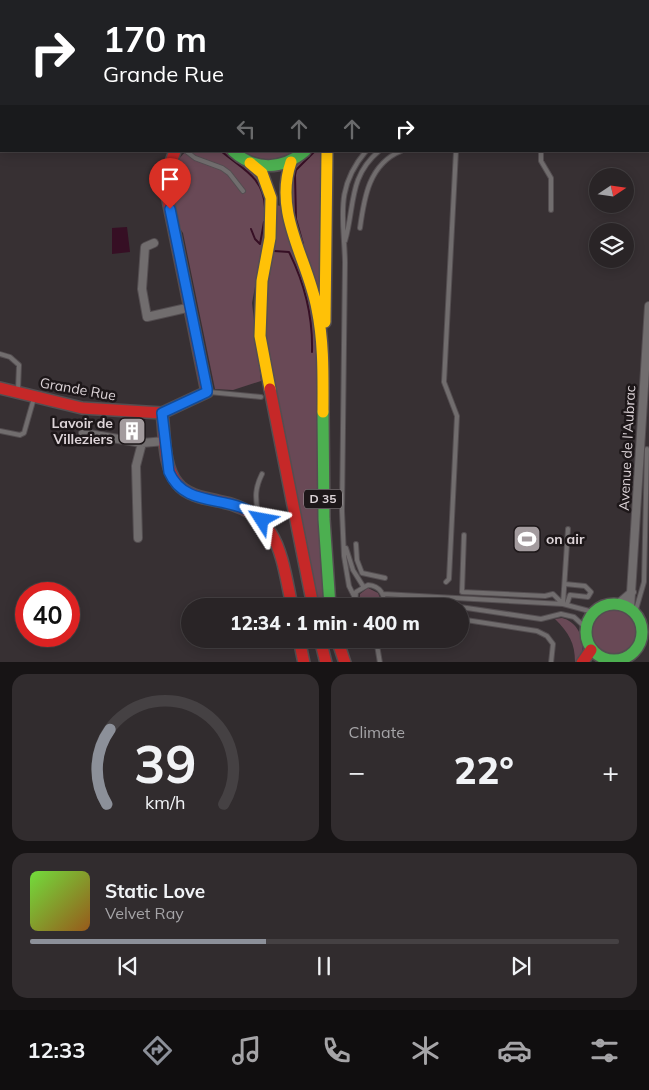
<!DOCTYPE html>
<html lang="en">
<head>
<meta charset="utf-8">
<style>
  :root { --surface:#292426; --page:#312c2e; --text:#f1f3f6; --muted:#a5a4a7; --line:#454143; --accent:#8c9099 }
  body { margin:0; font-family:Mulish,sans-serif; background:var(--page); color:var(--text); height:100vh; display:flex; flex-direction:column; font-size:19px; white-space:nowrap }
  * { box-sizing:border-box; margin:0 }
  p { font-size:16px; color:var(--muted) }
  .icon { flex:none; width:28px; height:28px; fill:none; stroke:currentColor; stroke-width:2; stroke-linecap:round; stroke-linejoin:round }
  .map { position:relative; height:662px; overflow:hidden }
  .details { display:flex; flex-direction:column; gap:12px; padding:12px; background:#171415; flex:1 }
  .details>* { flex:none }
  .top-card { position:absolute; left:0px; top:0px; width:650px; height:152px; box-shadow:0 2px 12px #0003,0 0 0 1px var(--line); background:#202124; color:#fff; overflow:hidden }
  .needle { width:32px; rotate:77deg }
  .controls { position:absolute; left:589px; top:168px; display:grid; gap:10px }
  .controls a { display:grid; place-items:center; width:45px; height:45px; border-radius:50%; background:var(--surface); box-shadow:0 2px 12px #0003,0 0 0 1px var(--line); font-size:25px }
  .speed { position:absolute; left:15px; top:582px; display:flex; gap:10px; font-size:25px; font-weight:700; text-align:center }
  .speed>* { display:grid; place-content:center; width:65px; height:65px; border-radius:50%; background:var(--surface); box-shadow:0 2px 12px #0003,0 0 0 1px var(--line); line-height:1 }
  .speed .limit { border:8px solid #d22; background:#fff; color:#111 }
  .pin { position:absolute; display:grid; place-items:center; width:42px; height:42px; color:#fff; margin:-51px -21px; border-radius:50% 50% 50% 0; rotate:-45deg; box-shadow:0 0 5px #0007 }
  .pin .icon { rotate:45deg }
  .me { position:absolute; width:55px; margin:-28px; rotate:304deg; stroke-linejoin:round; filter:drop-shadow(0 0 4px #0008) }
  .turn { display:flex; align-items:center; gap:18px; height:105px; padding:0 20px; font-size:22px }
  .turn .icon { width:65px; height:65px; stroke-width:2.5 }
  .turn b { display:block; font-size:35px; line-height:42px }
  .lanes { display:flex; align-items:center; height:48px; padding:0 20px; background:#0003; justify-content:center; gap:25px; direction:ltr }
  .lanes .off { opacity:.35 }
  .big { font-size:38px; font-weight:800; line-height:1.1 }
  .details .widget { flex:1; display:flex; flex-direction:column; justify-content:center; gap:8px; min-width:0; padding:0 18px; border-radius:15px; background:var(--page) }
  .details .dial { align-items:center; gap:0 }
  .dial svg { height:130px; overflow:visible; fill:none; stroke:var(--line); stroke-width:7; stroke-linecap:round; text-anchor:middle }
  .dial text { fill:var(--text); stroke:none }
  .song { display:flex; align-items:center; gap:15px }
  .cover { width:60px; height:60px; border-radius:8px; background:linear-gradient(135deg,hsl(100 70% 55%),hsl(30 70% 35%)) }
  .played { height:5px; border-radius:2px; background:linear-gradient(90deg,var(--accent) 40%,var(--line) 40%) }
  .keys { display:flex; justify-content:space-around; direction:ltr }
  .heat { display:flex; justify-content:space-between; align-items:center; font-size:28px; direction:ltr }
  .details .tiles { flex:1; display:grid; gap:12px; grid-template-columns:1fr 1fr }
  .widget:last-child { grid-column:span 2 }
  .trip { position:absolute; left:181px; top:598px; width:288px; height:50px; border-radius:25px; background:var(--surface); box-shadow:0 2px 12px #0003,0 0 0 1px var(--line); font-weight:800; line-height:50px; text-align:center }
  .menu { display:flex; height:80px; justify-content:space-around; align-items:center; background:#100e0f; color:var(--muted) }
  .menu .icon { width:35px; height:35px }
  .menu .active { color:var(--accent) }
  .menu b { font-size:22px; color:var(--text) }
  .map>svg:first-child { display:block }
</style>
</head>
<body>
<div class="map">
<svg width="649" height="663" viewBox="0 0 649 663">
  <rect width="100%" height="100%" fill="#373033"/>
  <path fill="#694956" d="M187 151H225L253 171 266 190 268 217 252 303 261 381 233 390 215 389 183 233C168 213 165 166 187 151Z
    M242 151H296C276 162 262 162 242 151Z
    M311 151H324L320 299C307 264 278 203 294 167 297 161 306 156 311 151Z
    M276 205 281 206 304 279 316 328 326 606H318L264 326V298Z
    M368 588 378 593 381 600 378 606 359 605 360 594Z
    M591 632a23 23 0 1 1 46 0a23 23 0 1 1-46 0Z
    M562 618C580 622 588 646 579 661L575 662C575 643 569 633 555 619Z"/>
  <path fill="#360f24" d="M127 227 130 252 112 254V228Z
    M129 415 146 416 142 435 136 434V429L128 428Z"/>
  <g fill="none" stroke-linecap="round" stroke-linejoin="round">
    <path stroke="#360f24" stroke-width="2" d="M215 0V1
      M238 0 239 1
      M221 151C242 169 264 177 265 208
      M251 229 255 239 260 244 264 222
      M303 244 296 219 295 175 296 170 315 151
      M274 251 289 252C305 284 313 316 312 352"/>
    <defs>
      <path id="lane" d="M349 0V1
        M432 1 434 0
        M186 151 195 158 222 168 229 173 243 191
        M541 151V161L551 178V210
        M360 228C364 198 369 164 401 151
        M345 241C355 207 348 177 379 151
        M0 354 10 357 19 365 18 390
        M209 392 261 397
        M0 431 20 435 24 433 34 398
        M258 513C255 497 255 488 262 474
        M464 535 462 592 545 596 553 594 563 604
        M356 544 357 560 362 573 385 578
        M346 548 353 570 363 586
        M446 582 449 579 457 416 444 382 456 151
        M565 584 585 586 591 592 588 597 570 595 567 604
        M383 594 563 604 593 612
        M354 596 349 586 344 556 342 511 345 262C344 218 334 189 366 151
        M384 602 448 606
        M563 604 568 529
        M355 606 356 592 368 585C380 586 386 595 383 606
        M460 607 541 619 561 614 574 617 585 627
        M635 613 644 582 647 449
        M460 616 466 620 537 631 547 636 553 644 551 663
        M376 639 380 663
        M611 660 613 663"/>
      <path id="street" d="M456 0V1
        M463 0V1
        M571 1V0
        M154 243 145 247 142 289 147 317 191 307
        M83 433 142 443 165 441
        M138 538 136 466 142 443
        M618 604 632 592
        M630 609 649 306"/>
      <path id="fast" d="M271 0 272 1
        M233 151C255 171 282 170 305 151
        M323 412 324 519 330 606
        M586 632a28 28 0 1 1 56 0a28 28 0 1 1-56 0Z"/>
      <path id="slow" d="M291 162C273 214 308 259 317 309 324 343 323 377 323 412
        M250 163 262 173 271 198 270 238 262 281 260 336 270 389
        M325 322 327 151"/>
      <path id="jam" d="M231 0V1
        M0 388 82 408 162 413 207 392 166 190 167 173 175 151
        M270 389 313 606
        M162 413C165 434 163 466 177 483 186 495 203 498 218 501 279 512 281 554 292 606
        M299 639 304 663
        M320 639 326 663
        M337 639 345 663
        M582 663 591 650"/>
    </defs>
    <use href="#lane" stroke="#544e51" stroke-width="6"/>
    <use href="#street" stroke="#544e51" stroke-width="10"/>
    <use href="#fast" stroke="#544e51" stroke-width="14"/>
    <use href="#slow" stroke="#544e51" stroke-width="14"/>
    <use href="#jam" stroke="#544e51" stroke-width="14"/>
    <use href="#lane" stroke="#716d6e" stroke-width="4"/>
    <use href="#street" stroke="#716d6e" stroke-width="8"/>
    <use href="#fast" stroke="#4caf50" stroke-width="11"/>
    <use href="#slow" stroke="#ffc107" stroke-width="11"/>
    <use href="#jam" stroke="#c62828" stroke-width="11"/>
  </g>
  <g fill="none" stroke-linecap="round" stroke-linejoin="round">
    <defs>
      <path id="route" d="M170 209 207 389V392L162 413 169 472C186 511 233 492 262 520"/>
    </defs>
    <use href="#route" stroke="#114b97" stroke-width="12"/>
    <use href="#route" stroke="#1a73e8" stroke-width="9"/>
  </g>
  <defs>
    <symbol id="building-square" viewBox="-11 -11 22 22"><rect x="-9" y="-9" width="18" height="18" rx="4" fill="#a39b9e" stroke="#1d1719"/><path d="M-4-6H4V6H1V3H-1V6H-4ZM-2.5-4.3h1.7v1.8h-1.7ZM.8-4.3h1.7v1.8H.8ZM-2.5-1h1.7V.8h-1.7ZM.8-1h1.7V.8H.8Z" fill="#fff"/></symbol>
    <symbol id="stadium-square" viewBox="-11 -11 22 22"><rect x="-9" y="-9" width="18" height="18" rx="4" fill="#a39b9e" stroke="#1d1719"/><path d="M0-5a6.5 5 0 1 0 0 10a6.5 5 0 1 0 0-10ZM-3.5-1.8h7v3.6h-7Z" fill="#fff"/></symbol>
  </defs>
  <g fill-rule="evenodd">
    <use href="#building-square" x="116" y="415" width="32" height="32"/>
    <use href="#stadium-square" x="511" y="523" width="32" height="32"/>
  </g>
  <g text-anchor="middle" stroke-width="5" stroke-linejoin="round" paint-order="stroke">
    <rect fill="#1d1719" stroke="#a39b9f" stroke-width="1" x="304" y="489.5" width="38" height="19" rx="4"/>
    <g font-size="12" font-weight="bold" fill="#ddd4d8">
      <text x="323" y="503">D 35</text>
    </g>
    <g font-size="14" fill="#ddd4d8" stroke="#1d1719">
      <text transform="translate(78 389) rotate(10)" y="5">Grande Rue</text>
      <text transform="translate(627 448) rotate(-87)" y="5">Avenue de l'Aubrac</text>
    </g>
    <g font-size="14" font-weight="bold" fill="#ddd4d8" stroke="#1d1719" text-anchor="end">
      <text x="113" y="428">Lavoir de<tspan x="113" dy="16">Villeziers</tspan></text>
      <text x="546" y="544" text-anchor="start">on air</text>
    </g>
  </g>
</svg>
<div class="controls">
<a><svg class="needle" viewBox="-14 -14 28 28"><path d="M0-13l5 13h-10z" fill="#e53935"/><path d="M0 13l5-13h-10z" fill="#a5a4a7"/></svg></a>
<a><svg class="icon" aria-label="layers" viewBox="0 0 24 24"><path d="M12 4l9 5-9 5-9-5zM3 14l9 5 9-5"/></svg></a>
</div>
<div class="speed"><div class="limit">40</div></div>
<div class="pin" style="left:170px;top:209px;background:#d93025"><svg class="icon" aria-label="arrive" viewBox="0 0 24 24"><path d="M6 21V4h12l-3 4 3 4H6"/></svg></div>
<svg class="me" style="left:262px;top:520px" viewBox="-20 -20 40 40"><path d="M0-17L14 15 0 8-14 15z" fill="#1a73e8" stroke="#fff" stroke-width="4"/></svg>
<div class="trip">12:34 · 1 min · 400 m</div>
<div class="top-card">
<div class="turn"><svg class="icon" aria-label="right" viewBox="0 0 24 24"><path d="M7 20v-9h11M14 6l5 5-5 5"/></svg><div><b>170 m</b>Grande Rue</div></div>
<div class="lanes"><svg class="icon off" aria-label="left" viewBox="0 0 24 24"><path d="M17 20v-9H6M10 6l-5 5 5 5"/></svg><svg class="icon off" aria-label="ahead" viewBox="0 0 24 24"><path d="M12 20V5M6 11l6-6 6 6"/></svg><svg class="icon off" aria-label="ahead" viewBox="0 0 24 24"><path d="M12 20V5M6 11l6-6 6 6"/></svg><svg class="icon" aria-label="right" viewBox="0 0 24 24"><path d="M7 20v-9h11M14 6l5 5-5 5"/></svg></div>
</div>
</div>
<section class="details">
<div class="tiles">
<div class="widget dial"><svg viewBox="0 0 100 80">
<path d="M14 69A42 42 0 1 1 86 69"/>
<path d="M14 69A42 42 0 0 1 16 23" stroke="#8c9099"/>
<text x="50" y="56" font-size="32" font-weight="700">39</text>
<text x="50" y="72" font-size="11">km/h</text>
</svg></div>
<div class="widget"><p>Climate</p>
<div class="heat"><a>−</a><b class="big">22°</b><a>+</a></div>
</div>
<div class="widget">
<div class="song"><i class="cover"></i><div><b>Static Love</b><p>Velvet Ray</p></div></div>
<div class="played"></div>
<div class="keys"><svg class="icon" aria-label="previous" viewBox="0 0 24 24"><path d="M18 5L8 12l10 7zM5 5v14"/></svg><svg class="icon" aria-label="pause" viewBox="0 0 24 24"><path d="M8 5v14M16 5v14"/></svg><svg class="icon" aria-label="next" viewBox="0 0 24 24"><path d="M6 5l10 7-10 7zM19 5v14"/></svg></div>
</div>
</div>
</section>
<nav class="menu">
<b>12:33</b>
<svg class="icon active" aria-label="directions" viewBox="0 0 24 24"><path d="M12 3l9 9-9 9-9-9zM9 14v-3h6M13 9l2 2-2 2"/></svg>
<svg class="icon" aria-label="music" viewBox="0 0 24 24"><path d="M9 18V5l10-2v13"/><circle cx="6" cy="18" r="3"/><circle cx="16" cy="16" r="3"/></svg>
<svg class="icon" aria-label="phone" viewBox="0 0 24 24"><path d="M5 4h4l2 5-3 2q2 4 5 5l2-3 5 2v4C11 20 4 13 5 4z"/></svg>
<svg class="icon" aria-label="climate" viewBox="0 0 24 24"><path d="M12 3v18M4 7l16 10M4 17L20 7"/></svg>
<svg class="icon" aria-label="car" viewBox="0 0 24 24"><path d="M5 17H2v-5l4-1 3-4h7l3 4 3 1v5h-3M9 17h6M6 11h13"/><circle cx="7" cy="17" r="2"/><circle cx="17" cy="17" r="2"/></svg>
<svg class="icon" aria-label="filters" viewBox="0 0 24 24"><path d="M4 7h16M4 17h16"/><circle cx="9" cy="7" r="2"/><circle cx="15" cy="17" r="2"/></svg>
</nav>
</body>
</html>
